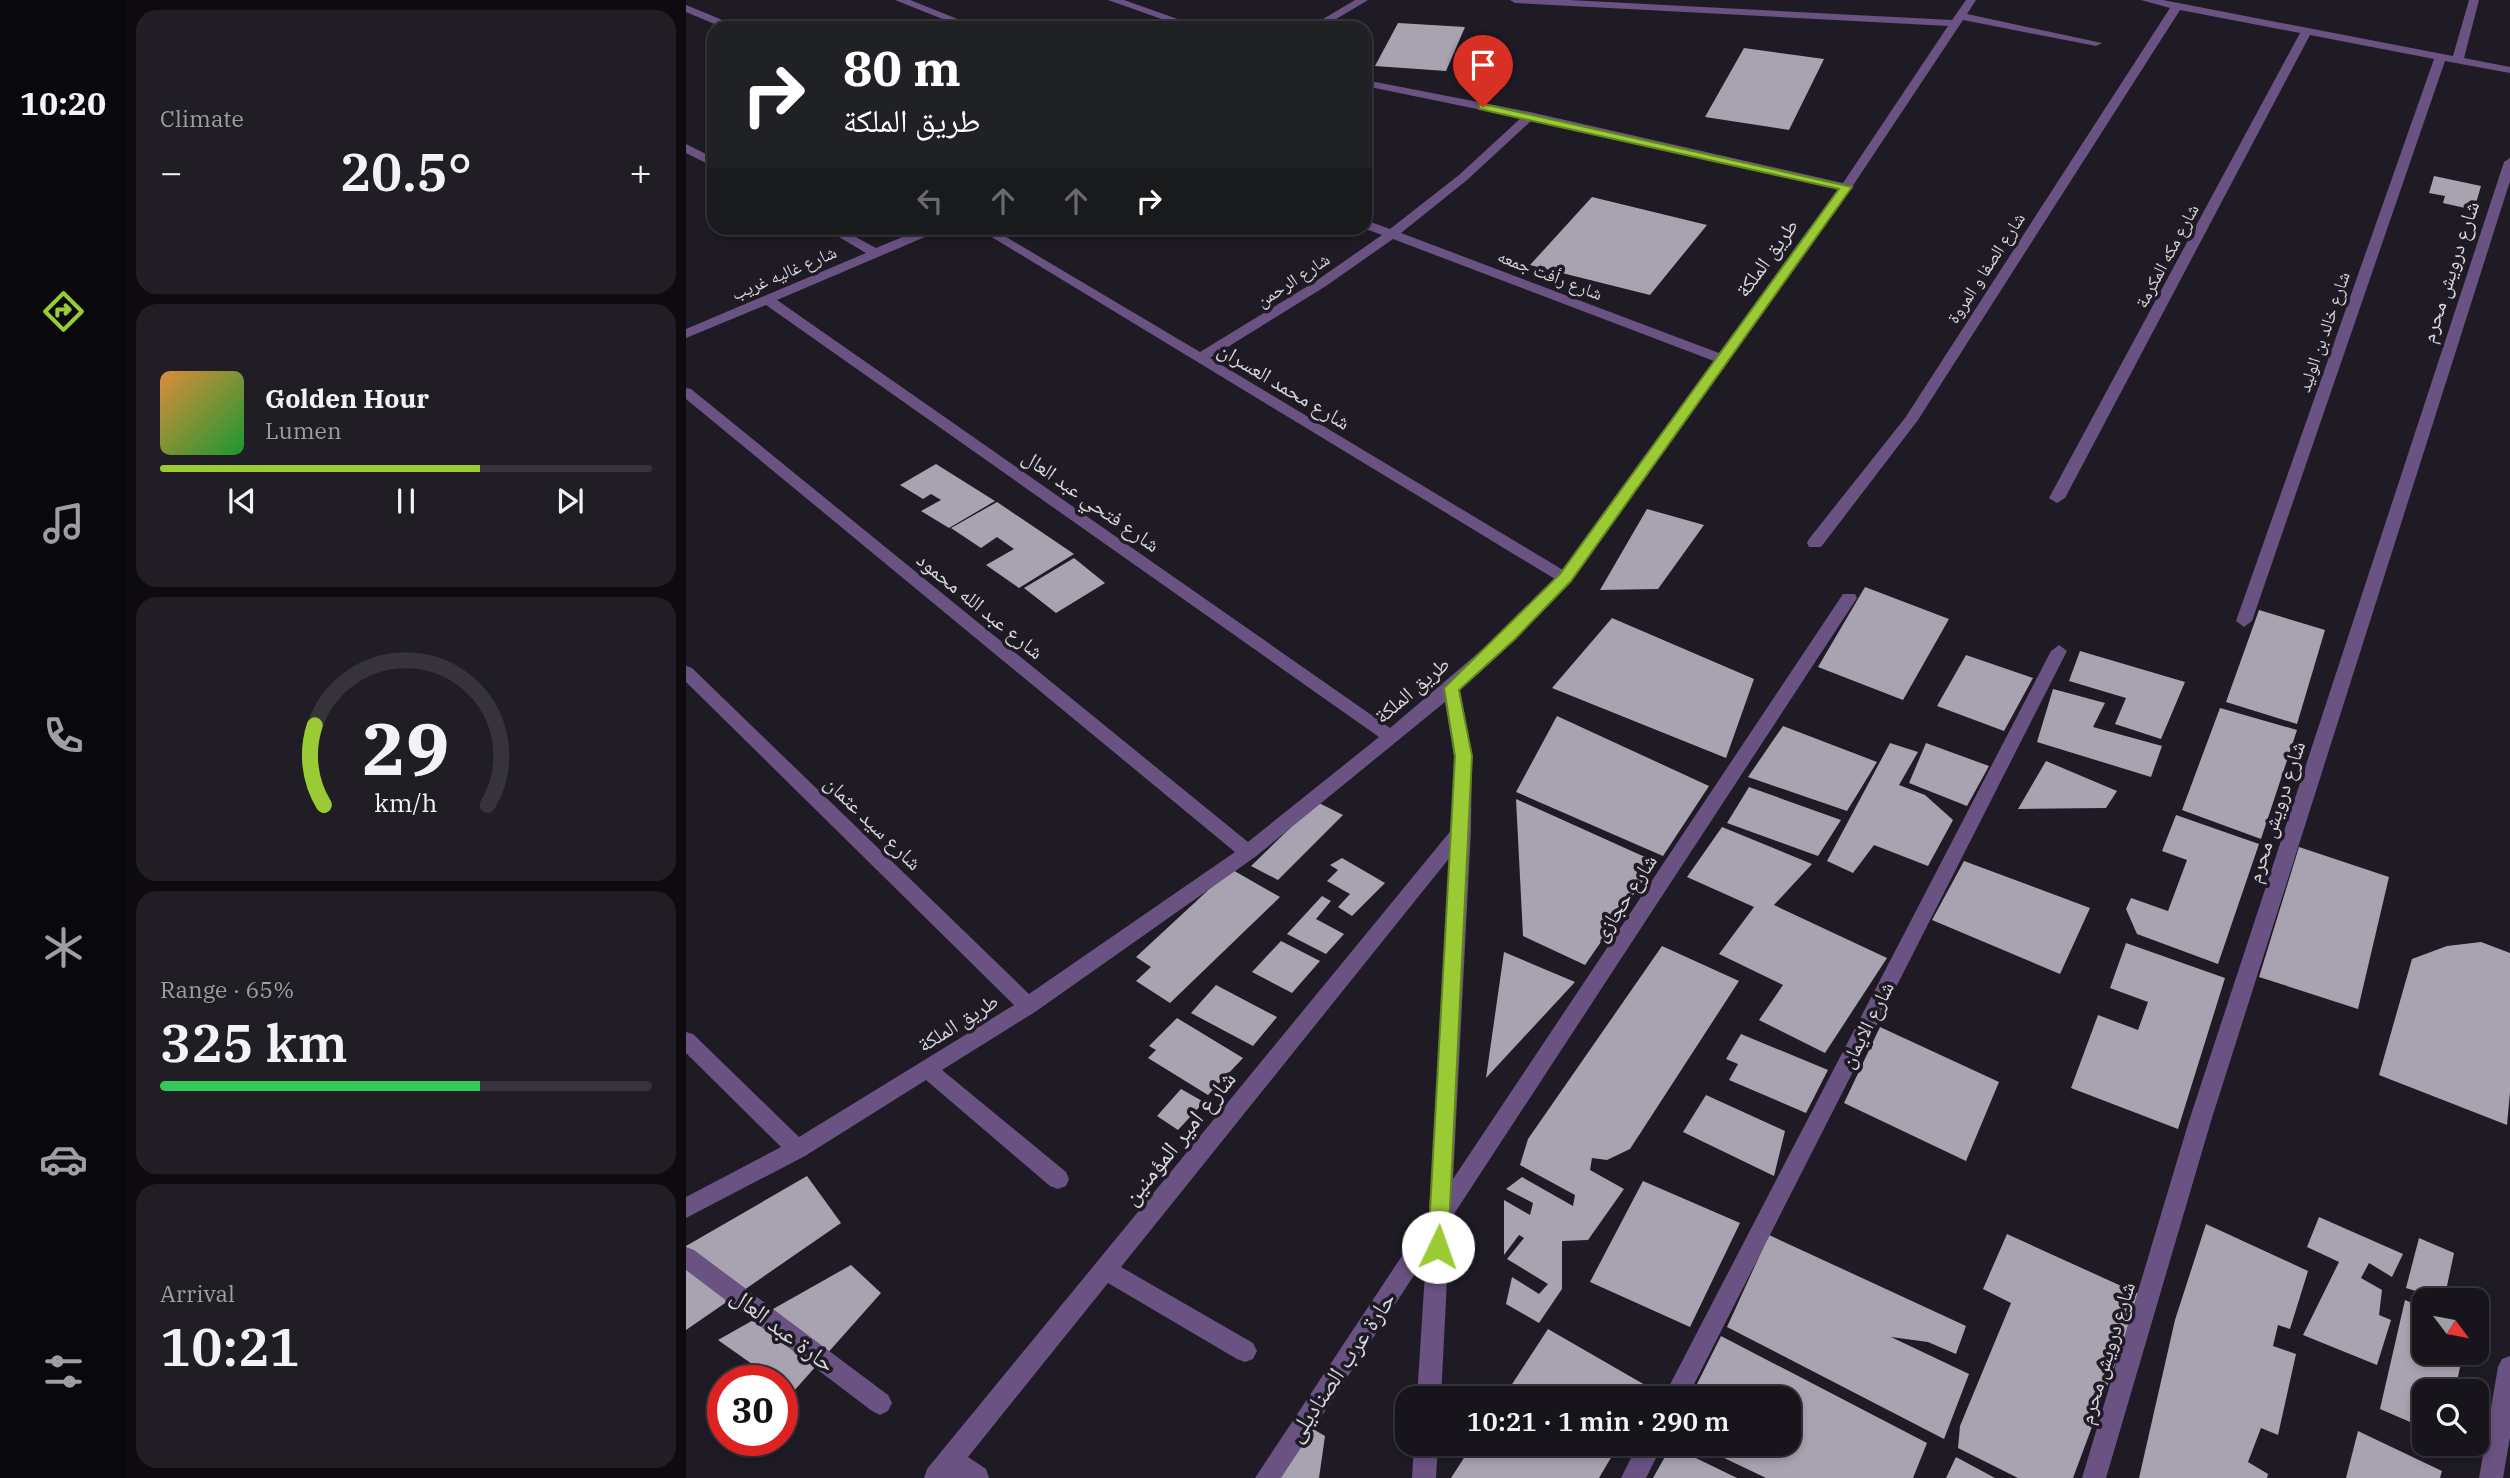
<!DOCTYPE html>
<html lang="en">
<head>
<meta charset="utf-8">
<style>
  :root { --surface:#17141c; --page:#201d25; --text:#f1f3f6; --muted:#9e9ea3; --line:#36333b; --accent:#9acb34 }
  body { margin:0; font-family:"IBM Plex Serif","Noto Naskh Arabic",serif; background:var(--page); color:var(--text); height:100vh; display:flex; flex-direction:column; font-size:26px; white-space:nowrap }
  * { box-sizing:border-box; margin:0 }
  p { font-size:23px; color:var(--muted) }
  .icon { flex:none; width:38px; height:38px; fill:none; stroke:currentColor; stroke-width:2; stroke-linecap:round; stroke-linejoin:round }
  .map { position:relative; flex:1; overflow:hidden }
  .sheet { display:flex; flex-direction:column; gap:10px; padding:10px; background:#0d0b0f; width:560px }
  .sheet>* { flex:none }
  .banner { position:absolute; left:21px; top:21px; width:665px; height:214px; border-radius:21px; box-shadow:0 4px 10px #0003,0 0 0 2px var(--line); background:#202124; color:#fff; overflow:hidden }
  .needle { width:46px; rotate:122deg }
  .fabs { position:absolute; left:1726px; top:1288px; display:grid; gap:14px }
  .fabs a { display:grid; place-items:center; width:77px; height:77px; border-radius:14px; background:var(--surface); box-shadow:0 4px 10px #0003,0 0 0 2px var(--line); font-size:35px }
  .speed { position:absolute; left:21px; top:1365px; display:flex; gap:14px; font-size:35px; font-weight:700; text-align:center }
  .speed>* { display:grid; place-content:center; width:91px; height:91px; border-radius:50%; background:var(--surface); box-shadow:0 4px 10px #0003,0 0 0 2px var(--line); line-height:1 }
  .speed .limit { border:10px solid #d22; background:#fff; color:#111 }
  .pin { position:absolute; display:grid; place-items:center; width:60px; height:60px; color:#fff; margin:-72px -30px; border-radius:50% 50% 50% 0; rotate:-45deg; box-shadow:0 0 7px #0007 }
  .pin .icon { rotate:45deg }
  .me { position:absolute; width:77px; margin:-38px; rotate:3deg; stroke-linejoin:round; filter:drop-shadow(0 0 5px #0008) }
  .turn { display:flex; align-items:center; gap:24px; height:147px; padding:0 21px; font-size:32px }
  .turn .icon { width:91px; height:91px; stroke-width:2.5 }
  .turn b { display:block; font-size:49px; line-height:60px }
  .lanes { display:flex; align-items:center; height:66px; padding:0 21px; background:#0003; justify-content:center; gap:35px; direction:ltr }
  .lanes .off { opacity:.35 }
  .big { font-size:52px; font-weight:600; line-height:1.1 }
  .sheet .widget { flex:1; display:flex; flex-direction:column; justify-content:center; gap:10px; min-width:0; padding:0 24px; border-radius:21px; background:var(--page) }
  .sheet .dial { align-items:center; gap:0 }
  .dial svg { height:182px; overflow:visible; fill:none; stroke:var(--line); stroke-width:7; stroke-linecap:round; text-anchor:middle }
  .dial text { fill:var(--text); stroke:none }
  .song { display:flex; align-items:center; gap:21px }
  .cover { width:84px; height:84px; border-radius:10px; background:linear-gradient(135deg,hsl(30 70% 55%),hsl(130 70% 35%)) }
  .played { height:7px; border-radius:4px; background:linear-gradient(90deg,var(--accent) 65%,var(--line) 65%) }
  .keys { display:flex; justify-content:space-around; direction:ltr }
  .heat { display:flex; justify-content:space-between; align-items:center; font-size:38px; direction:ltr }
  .charge { height:10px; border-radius:5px; background:linear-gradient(90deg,#34c759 65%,var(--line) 0) }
  .trip { position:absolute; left:709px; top:1386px; width:406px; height:70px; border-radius:21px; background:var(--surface); box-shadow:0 4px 10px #0003,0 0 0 2px var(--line); font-weight:600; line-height:70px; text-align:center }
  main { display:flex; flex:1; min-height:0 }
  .menu { display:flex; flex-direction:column; width:126px; justify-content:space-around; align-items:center; background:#09080b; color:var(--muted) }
  .menu .icon { width:49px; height:49px }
  .menu .current { color:var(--accent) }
  .menu b { font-size:32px; color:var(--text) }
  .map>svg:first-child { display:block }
</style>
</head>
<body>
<main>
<nav class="menu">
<b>10:20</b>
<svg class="icon current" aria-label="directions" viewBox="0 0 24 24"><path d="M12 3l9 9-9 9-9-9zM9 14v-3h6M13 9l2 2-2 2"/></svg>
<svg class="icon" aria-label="music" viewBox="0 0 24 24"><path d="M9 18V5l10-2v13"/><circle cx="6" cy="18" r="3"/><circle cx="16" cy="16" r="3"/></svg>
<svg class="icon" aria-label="phone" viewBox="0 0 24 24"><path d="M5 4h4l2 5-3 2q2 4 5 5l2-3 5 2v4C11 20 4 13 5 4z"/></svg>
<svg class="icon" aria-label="climate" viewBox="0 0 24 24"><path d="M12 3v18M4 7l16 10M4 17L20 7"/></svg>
<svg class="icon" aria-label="car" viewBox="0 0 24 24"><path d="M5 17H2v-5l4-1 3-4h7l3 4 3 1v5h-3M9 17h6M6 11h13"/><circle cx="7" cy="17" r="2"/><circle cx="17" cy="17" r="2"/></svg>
<svg class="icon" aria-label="filters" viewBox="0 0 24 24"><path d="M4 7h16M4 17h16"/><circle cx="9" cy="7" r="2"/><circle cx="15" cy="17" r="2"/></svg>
</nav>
<section class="sheet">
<div class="widget"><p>Climate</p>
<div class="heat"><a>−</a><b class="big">20.5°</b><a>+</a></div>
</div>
<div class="widget">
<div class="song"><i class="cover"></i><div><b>Golden Hour</b><p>Lumen</p></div></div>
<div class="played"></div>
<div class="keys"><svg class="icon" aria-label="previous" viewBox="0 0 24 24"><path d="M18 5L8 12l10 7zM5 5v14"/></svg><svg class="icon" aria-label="pause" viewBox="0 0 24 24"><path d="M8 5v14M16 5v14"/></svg><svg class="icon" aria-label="next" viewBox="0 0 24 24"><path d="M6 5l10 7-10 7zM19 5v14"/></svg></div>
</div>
<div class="widget dial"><svg viewBox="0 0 100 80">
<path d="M14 69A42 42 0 1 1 86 69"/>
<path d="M14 69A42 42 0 0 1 10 34" stroke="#9acb34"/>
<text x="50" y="56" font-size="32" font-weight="700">29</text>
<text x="50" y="72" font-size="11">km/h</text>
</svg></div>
<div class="widget"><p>Range · 65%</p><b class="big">325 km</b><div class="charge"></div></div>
<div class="widget"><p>Arrival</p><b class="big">10:21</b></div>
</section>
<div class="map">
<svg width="1824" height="1478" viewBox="0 0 1824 1478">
  <rect width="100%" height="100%" fill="#1f1b25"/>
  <path fill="#a9a3b1" d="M712 23 779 27 760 71 689 66Z
    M1058 48 1138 59 1103 130 1019 117Z
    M1748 176 1795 186 1788 210 1757 203 1759 196 1743 193Z
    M906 197 1021 225 964 295 844 265Z
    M250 464 309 501 263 528 235 511 255 500 245 494 237 499 214 485Z
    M311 502 388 554 333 588 300 565 328 549 311 537 295 548 265 528Z
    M961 509 1018 525 972 589 914 590Z
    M388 558 419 583 370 613 338 588Z
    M1179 587 1263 619 1217 700 1132 667Z
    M1573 610 1639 630 1611 724 1540 702Z
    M926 618 1068 679 1040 758 866 688Z
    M1394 651 1499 682 1475 739 1429 724 1440 698 1383 681Z
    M1280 655 1347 678 1318 731 1251 706Z
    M1367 689 1419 703 1407 727 1476 746 1465 777 1351 742Z
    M1534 708 1611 730 1575 839 1496 810Z
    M871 716 1023 786 977 856 830 792Z
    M1097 726 1191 762 1161 811 1062 777Z
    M1204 743 1232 752 1213 785 1239 795 1267 820 1242 866 1188 845 1167 873 1141 861Z
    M1240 743 1303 766 1281 806 1223 783Z
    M1360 761 1431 791 1420 808 1332 809Z
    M1063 787 1155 820 1132 856 1041 823Z
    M830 799 970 862 899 965 837 936Z
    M631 802 657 815 592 880 565 866Z
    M1490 815 1573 844 1532 964 1451 934 1440 909 1445 898 1482 911 1501 860 1476 851Z
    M1036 827 1126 864 1088 905 1201 958 1139 1053 1073 1020 1097 985 1033 954 1068 907 1001 877Z
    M1613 847 1703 877 1672 1009 1573 977Z
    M656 858 699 883 666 916 652 907 664 894 641 881 652 870 644 865Z
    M1278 861 1404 908 1374 974 1246 920Z
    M545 869 594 897 484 1003 450 981 465 967 450 957Z
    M636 896 645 901 630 919 658 934 640 954 601 934Z
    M595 941 634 961 606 993 566 972Z
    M1795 942 1824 953V1092L1821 1125 1693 1075 1726 959 1761 946Z
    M1440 943 1539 978 1492 1129 1385 1088 1412 1015 1452 1030 1462 1002 1424 988Z
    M976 946 1053 981 944 1149 921 1160 906 1158 904 1170 938 1189 902 1240 876 1241V1289L853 1323 820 1304 826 1277 853 1294 862 1284 821 1259 838 1238 833 1235 818 1255V1200L844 1215 847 1203 820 1189 836 1177 887 1206 889 1195 834 1165 842 1139Z
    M818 952 889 982 800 1078Z
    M530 985 591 1017 567 1046 505 1013Z
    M491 1018 557 1058 522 1095 462 1058 470 1050 463 1046Z
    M1194 1027 1313 1082 1280 1161 1158 1103Z
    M1055 1034 1142 1070 1120 1113 1043 1080 1052 1064 1040 1059Z
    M495 1089 518 1102 492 1130 471 1116Z
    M1020 1095 1099 1131 1088 1176 997 1132Z
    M121 1176 155 1223 0 1330V1246Z
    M957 1181 1054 1223 1004 1327 904 1282Z
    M1633 1217 1717 1254 1706 1277 1683 1263 1675 1278 1696 1290 1693 1315 1705 1320 1691 1365 1617 1335 1653 1262 1621 1247Z
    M1520 1224 1622 1271 1604 1329 1592 1325 1587 1346 1610 1354 1592 1435 1575 1428 1562 1462 1582 1474 1581 1478H1453L1489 1320Z
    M1321 1234 1455 1295 1387 1478H1332L1272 1448 1274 1426 1325 1303 1297 1289Z
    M1083 1235 1280 1326 1270 1354 1242 1342 1205 1337 1283 1374 1258 1439 1041 1327Z
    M1733 1238 1768 1253 1758 1300 1720 1288Z
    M165 1265 195 1293 107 1392 96 1385V1381H90L32 1340Z
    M1719 1300 1738 1308V1353H1777L1769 1391H1738V1428L1694 1409Z
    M862 1329 966 1389 960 1398H817Z
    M1035 1336 1241 1443 1227 1478H1080L1009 1444H1102V1398H1004Z
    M627 1429 639 1436 633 1478H593Z
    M1672 1431 1756 1471 1754 1478H1660Z
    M787 1444H933L913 1478H765Z
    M985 1446 1051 1478H967Z
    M1270 1457 1309 1478H1260Z"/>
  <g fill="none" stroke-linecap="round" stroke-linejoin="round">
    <path fill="#6a5283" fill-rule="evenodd" d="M209 0H224L294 28H279Z
      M422 0H438L517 28H501Z
      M669 0H682L635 28H622Z
      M824 0H883L1266 20 1280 0H1290L1281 14 1416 43 1410 46 1277 20 1164 190 885 582 830 639 774 690 786 756 785 830 767 1179 1157 594H1169L1171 598 764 1220 755 1398H731L740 1257 595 1478H569L743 1215 765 856 435 1267 567 1343 571 1351 567 1359 559 1362 551 1359 422 1283 282 1457 300 1469 303 1478H238L241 1469 767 828 768 756 759 702 569 857 349 1012 256 1070 380 1172 383 1179 380 1186 372 1189 364 1186 240 1080 119 1156 0 1218V1197L95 1147 0 1053V1032L7 1034 113 1137 328 1005 0 682V666L6 668 343 994 549 852 0 399V388L5 389 562 842 693 737 80 305 0 338V329L180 253 138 228H153L190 248 238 228H254L253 231 91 300 704 728 818 631 869 579 291 228H305L514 352 630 281 696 235 677 228H679V220L704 229 773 175 835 118 679 86V80L844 112 1157 183 1262 26 829 3ZM846 120 1152 189 1033 353 715 233 781 180ZM707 239 1028 361 877 570 524 358 640 286Z
      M1455 0H1477L1767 56 1783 0H1793L1778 58 1824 67V73L1759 61 1566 621 1558 627 1550 621 1748 59 1624 35 1379 498 1371 503 1363 498 1614 33 1494 10 1232 420 1135 547H1123L1121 543 1123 539 1219 418 1484 8Z
      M0 5 51 26 52 28H38L0 12Z
      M0 144 28 158V167L0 153Z
      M1824 158V181L1525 1121 1420 1478H1396L1503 1121 1818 162Z
      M1373 645 1381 651 1001 1398H977L1365 651Z
      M0 1247 8 1250 202 1395 206 1403 202 1411 194 1415 186 1411 0 1270Z
      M1824 1356V1437L1817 1478H1793L1812 1367 1816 1359Z
      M728 1444H752L750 1478H726Z
      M952 1444H977L960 1478H935Z"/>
  </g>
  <path fill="#9acb34" stroke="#648422" stroke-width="2" d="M797 104 1166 187 885 581 829 639 773 690 786 756 762 1247 759 1254 752 1256 744 1254 742 1247 769 756 758 688 874 574 1153 189 793 109V105Z"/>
  <g text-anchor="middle" stroke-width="7" stroke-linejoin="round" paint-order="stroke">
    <g font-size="18" fill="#d7d4db" stroke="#1f1b25">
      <text transform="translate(1481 256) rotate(-62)" y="6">شارع مكه المكرمة</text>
      <text transform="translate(1300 268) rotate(-57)" y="6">شارع الصفا و المروة</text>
      <text transform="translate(98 273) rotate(-23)" y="6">شارع غاليه غريب</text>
      <text transform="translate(864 275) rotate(21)" y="6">شارع رأفت جمعه</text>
      <text transform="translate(607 280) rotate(-33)" y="6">شارع الرحمن</text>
      <text transform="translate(1638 332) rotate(-71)" y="6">شارع خالد بن الوليد</text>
    </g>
    <g font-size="21" fill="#d7d4db" stroke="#1f1b25">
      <text transform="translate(1081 258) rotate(-54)" y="7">طريق الملكة</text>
      <text transform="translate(1764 272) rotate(-72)" y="7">شارع درويش محرم</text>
      <text transform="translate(598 386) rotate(31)" y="7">شارع محمد العسران</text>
      <text transform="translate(405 501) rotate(35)" y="7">شارع فتحي عبد العال</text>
      <text transform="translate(294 606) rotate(39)" y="7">شارع عبد الله محمود</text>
      <text transform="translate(726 690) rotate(-40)" y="7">طريق الملكة</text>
      <text transform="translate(1590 812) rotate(-72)" y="7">شارع درويش محرم</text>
      <text transform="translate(187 823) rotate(44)" y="7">شارع سيد عثمان</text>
      <text transform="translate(939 898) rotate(-57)" y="7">شارع حجازى</text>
      <text transform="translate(272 1023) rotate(-32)" y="7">طريق الملكة</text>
      <text transform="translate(1181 1025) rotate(-63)" y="7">شارع الايمان</text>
      <text transform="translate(1421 1353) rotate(-73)" y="7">شارع درويش محرم</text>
    </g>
    <g font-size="24" fill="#d7d4db" stroke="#1f1b25">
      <text transform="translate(493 1138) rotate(-51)" y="8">شارع امير المؤمنين</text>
      <text transform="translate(97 1330) rotate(37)" y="8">حارة عبد العال</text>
      <text transform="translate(655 1367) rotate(-56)" y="8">حارة عرب الصناديلى</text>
    </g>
  </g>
</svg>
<div class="fabs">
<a><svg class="needle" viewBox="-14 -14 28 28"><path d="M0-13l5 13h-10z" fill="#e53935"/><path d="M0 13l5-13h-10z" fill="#9e9ea3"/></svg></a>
<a><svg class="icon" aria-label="search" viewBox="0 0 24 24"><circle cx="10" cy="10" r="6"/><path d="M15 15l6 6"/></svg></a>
</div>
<div class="speed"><div class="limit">30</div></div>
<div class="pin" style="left:797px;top:107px;background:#d93025"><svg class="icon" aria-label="arrive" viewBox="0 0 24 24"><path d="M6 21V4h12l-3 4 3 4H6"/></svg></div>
<svg class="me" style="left:752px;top:1247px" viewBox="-20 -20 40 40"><circle r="19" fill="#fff"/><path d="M0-13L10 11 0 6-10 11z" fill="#9acb34"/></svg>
<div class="trip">10:21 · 1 min · 290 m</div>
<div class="banner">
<div class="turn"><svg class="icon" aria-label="right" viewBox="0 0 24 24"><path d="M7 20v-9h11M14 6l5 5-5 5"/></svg><div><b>80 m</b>طريق الملكة</div></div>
<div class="lanes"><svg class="icon off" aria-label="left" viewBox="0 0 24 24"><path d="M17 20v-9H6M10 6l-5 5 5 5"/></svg><svg class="icon off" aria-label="ahead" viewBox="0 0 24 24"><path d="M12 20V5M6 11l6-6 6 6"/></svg><svg class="icon off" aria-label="ahead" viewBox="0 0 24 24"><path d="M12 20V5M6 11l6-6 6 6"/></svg><svg class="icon" aria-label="right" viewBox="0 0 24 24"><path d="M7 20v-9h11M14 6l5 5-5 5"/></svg></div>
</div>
</div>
</main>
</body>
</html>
